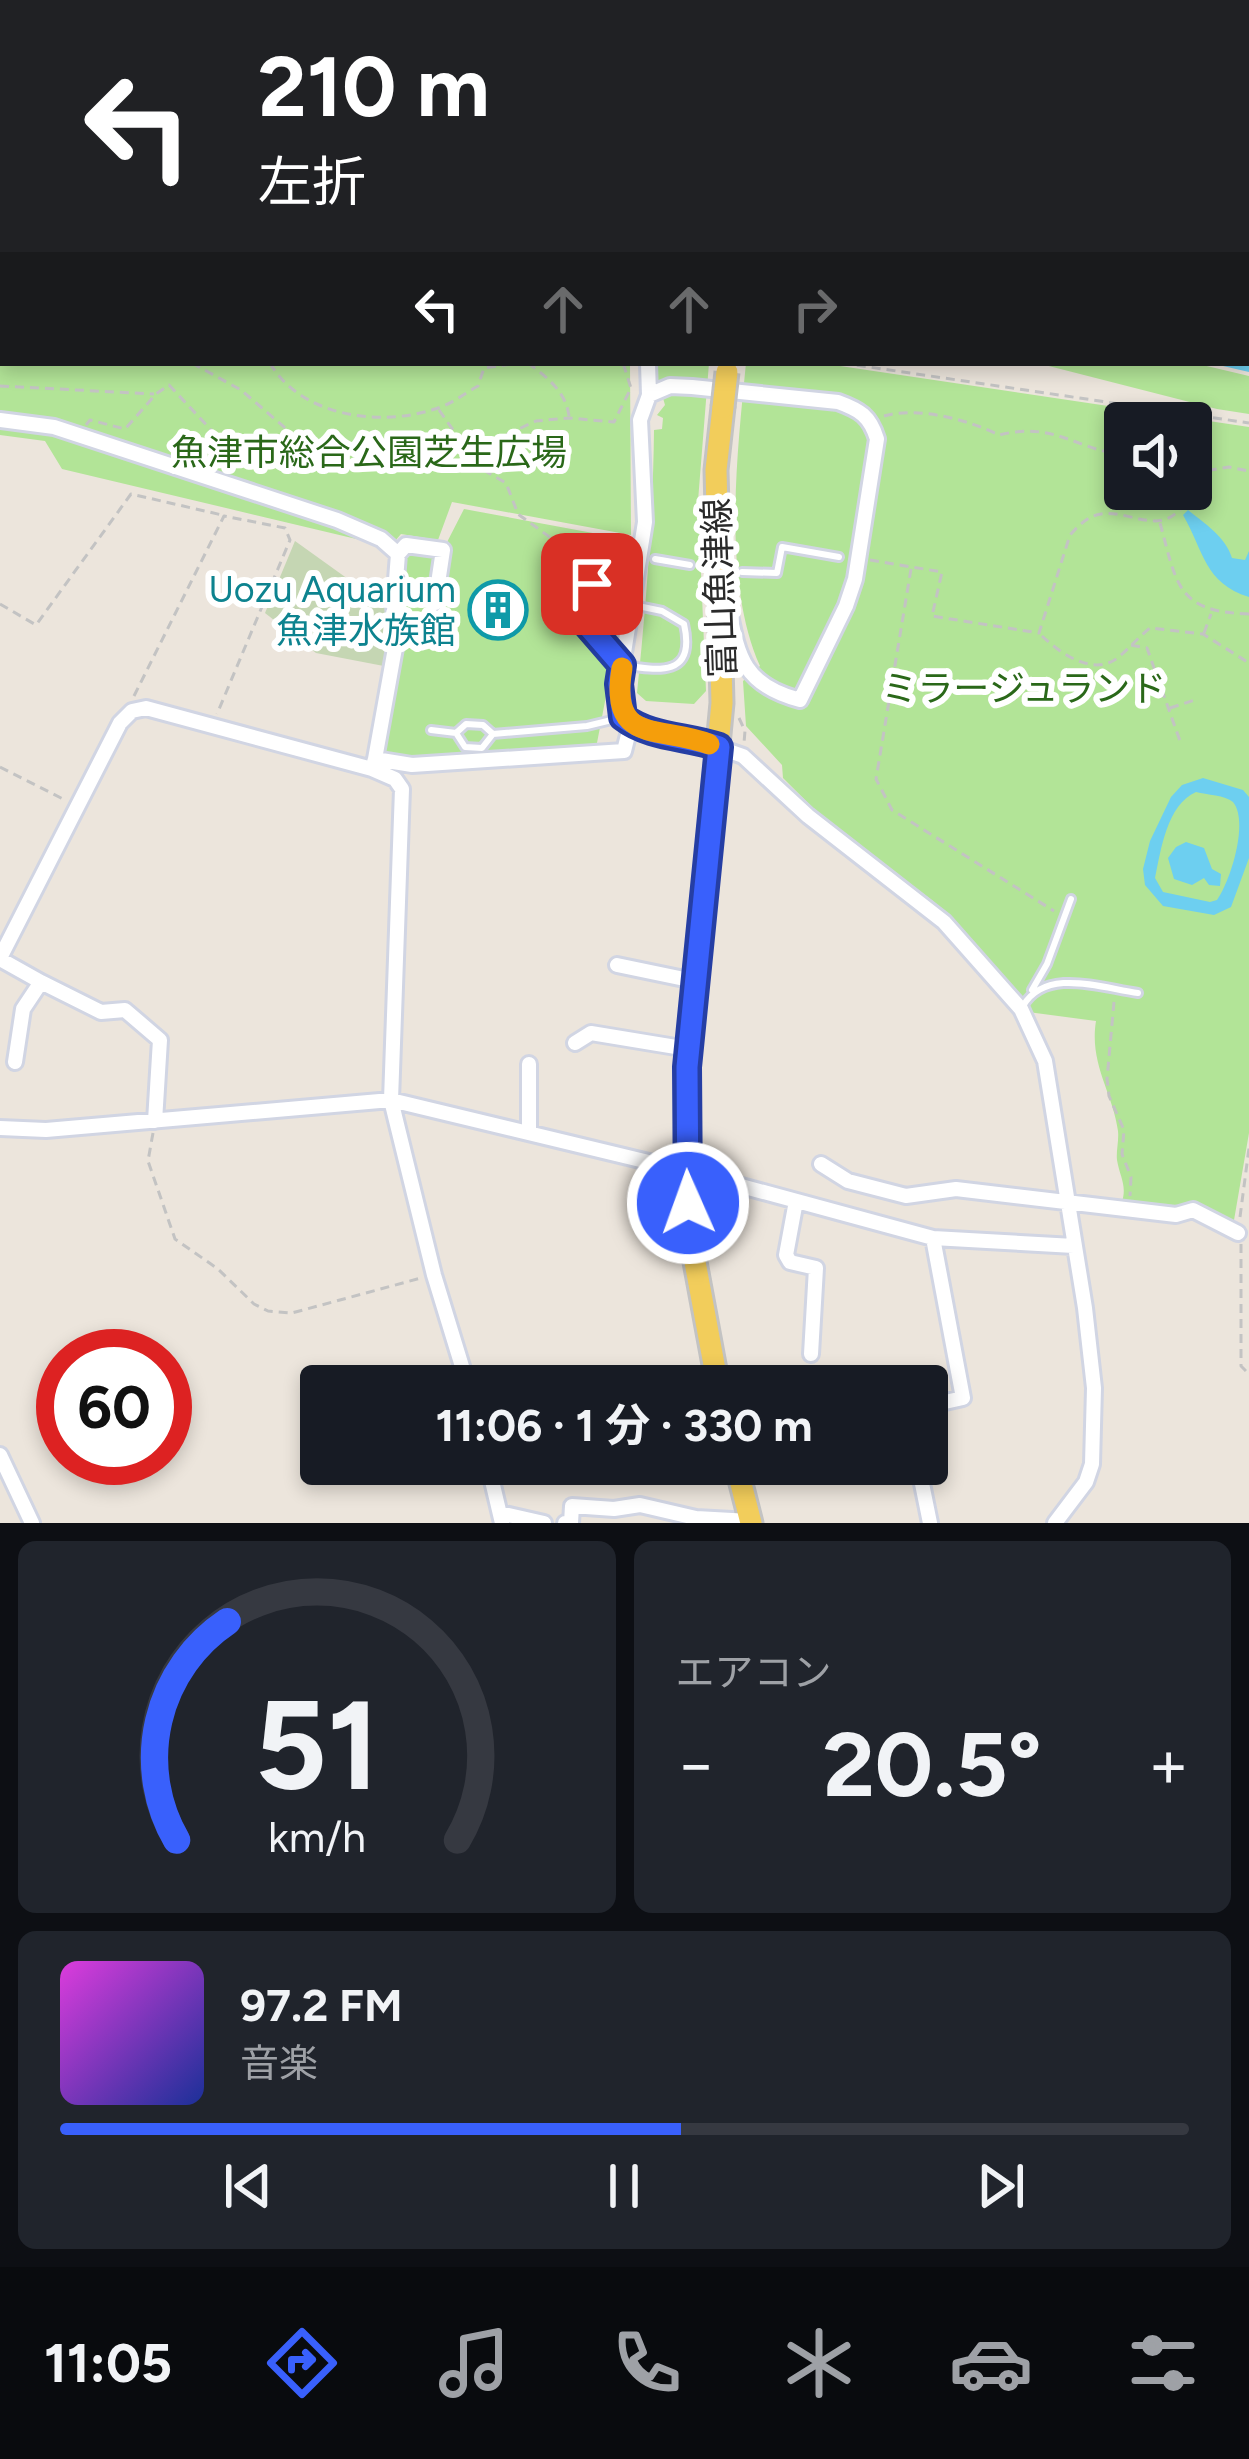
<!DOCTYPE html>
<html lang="ja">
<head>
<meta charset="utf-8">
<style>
  :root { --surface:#171b24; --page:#20242c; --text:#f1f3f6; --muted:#9ea1a6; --line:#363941; --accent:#3960fc }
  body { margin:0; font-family:Figtree,"Noto Sans JP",sans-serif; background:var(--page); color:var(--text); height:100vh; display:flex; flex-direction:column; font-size:45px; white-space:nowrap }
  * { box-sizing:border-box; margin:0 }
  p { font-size:39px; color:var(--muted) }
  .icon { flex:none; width:66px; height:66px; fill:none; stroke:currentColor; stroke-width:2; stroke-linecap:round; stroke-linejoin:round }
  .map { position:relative; height:1523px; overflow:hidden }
  .drawer { display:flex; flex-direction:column; gap:18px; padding:18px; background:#0d0f14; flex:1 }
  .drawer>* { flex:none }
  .top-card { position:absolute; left:0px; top:0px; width:1251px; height:366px; box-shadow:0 6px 18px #0003; background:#202124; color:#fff; overflow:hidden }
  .controls { position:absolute; left:1104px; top:402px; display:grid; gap:24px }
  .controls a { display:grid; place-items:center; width:108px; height:108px; border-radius:12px; background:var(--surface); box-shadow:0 6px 18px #0003; font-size:60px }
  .speed { position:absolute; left:36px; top:1329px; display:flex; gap:24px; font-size:60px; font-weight:700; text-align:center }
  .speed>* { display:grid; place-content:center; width:156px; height:156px; border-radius:50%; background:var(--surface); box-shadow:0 6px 18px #0003; line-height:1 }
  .speed .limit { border:18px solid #d22; background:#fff; color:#111 }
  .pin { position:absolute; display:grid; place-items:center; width:102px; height:102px; color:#fff; margin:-51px; border-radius:24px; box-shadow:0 6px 18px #0006 }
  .me { position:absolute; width:132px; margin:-66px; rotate:358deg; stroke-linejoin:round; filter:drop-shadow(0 0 9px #0008) }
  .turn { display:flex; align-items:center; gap:42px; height:252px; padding:0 60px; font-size:54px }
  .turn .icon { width:156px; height:156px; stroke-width:2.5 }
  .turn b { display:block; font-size:84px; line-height:102px }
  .lanes { display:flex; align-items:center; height:114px; padding:0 60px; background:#0003; justify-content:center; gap:60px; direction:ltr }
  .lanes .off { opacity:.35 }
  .big { font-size:90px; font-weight:700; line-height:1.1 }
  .drawer .card { flex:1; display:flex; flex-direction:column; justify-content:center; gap:18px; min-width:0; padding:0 42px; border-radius:18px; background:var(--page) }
  .drawer .dial { align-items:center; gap:0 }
  .dial svg { height:312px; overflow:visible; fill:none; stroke:var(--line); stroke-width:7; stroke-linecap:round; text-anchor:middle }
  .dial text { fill:var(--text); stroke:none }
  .song { display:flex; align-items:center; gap:36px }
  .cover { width:144px; height:144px; border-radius:18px; background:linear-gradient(135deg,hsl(300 70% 55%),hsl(230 70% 35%)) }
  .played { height:12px; border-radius:6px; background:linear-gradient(90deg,var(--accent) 55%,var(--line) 55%) }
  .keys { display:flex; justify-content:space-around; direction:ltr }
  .heat { display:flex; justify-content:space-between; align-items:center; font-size:66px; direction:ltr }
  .drawer .tiles { flex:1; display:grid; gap:18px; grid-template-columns:1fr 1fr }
  .card:last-child { grid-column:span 2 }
  .trip { position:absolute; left:300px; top:1365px; width:648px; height:120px; border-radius:12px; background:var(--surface); box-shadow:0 6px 18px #0003; font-weight:700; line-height:120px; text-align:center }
  .tabs { display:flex; height:192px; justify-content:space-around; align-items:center; background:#090b0e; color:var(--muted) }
  .tabs .icon { width:84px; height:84px }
  .tabs .active { color:var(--accent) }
  .tabs b { font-size:54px; color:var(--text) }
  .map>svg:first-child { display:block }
</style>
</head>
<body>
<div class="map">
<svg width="1249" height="1523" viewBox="0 0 1249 1523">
  <rect width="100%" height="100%" fill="#ece5dc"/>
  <path fill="#b2e497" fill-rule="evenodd" d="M0 112 3 363H630L631 535 452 502 438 540 401 534 390 547 62 469 45 441 0 435Z
    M653 363H709L698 501 706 691 694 704 646 701 637 693C646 607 653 519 654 430L662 429 663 418 657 415 665 405Z
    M746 363H820L1249 427V1133L1233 1226 1196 1206 1121 1205C1128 1186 1120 1178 1117 1160 1116 1151 1119 1141 1118 1131 1113 1093 1089 1064 1096 1021L1028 1012 933 901 828 823 783 778 782 765 746 726 743 681 760 666C722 580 737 455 746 363ZM1125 423H1191V489H1125Z
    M1037 363H1194L1249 376V414L1217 409Z
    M464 509 636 541 596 748 375 759 398 554 443 550Z"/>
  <path fill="#c5d6b3" d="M295 541 387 607 392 636 389 667 316 653 265 613Z"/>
  <path fill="#6dcff0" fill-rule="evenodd" d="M760 0H1249V372L1210 363H1248V3H754Z
    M1188 510C1204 523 1226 537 1232 558L1245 560 1249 551V597C1204 583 1204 551 1183 515Z
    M1203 778 1243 790 1249 797V858L1231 907 1214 915 1163 906 1145 885 1143 869 1150 841 1171 797 1182 785ZM1196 792C1207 795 1225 795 1233 802 1249 821 1231 880 1217 900L1210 902 1163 892 1155 878C1161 849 1167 805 1196 792Z
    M1186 842 1204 848 1212 869 1221 874 1220 886 1209 885 1204 878 1192 885 1174 879 1168 858 1176 847Z"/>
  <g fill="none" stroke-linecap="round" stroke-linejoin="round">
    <defs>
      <path id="service" d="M655 559 690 565
        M742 572 777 573 782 547 839 557
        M633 590 592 584 589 627 623 665C659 671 696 677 684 624L662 611 633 605
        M431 730 456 733
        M493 734 482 748 465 747 456 733 466 724 483 725 493 734 587 726 620 718
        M1032 990 1047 964 1071 899
        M1023 1006C1046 967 1101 988 1138 993"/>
      <path id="minor" d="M0 214 3 215
        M648 363 649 395
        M0 420 54 427 337 520 381 539 398 554 394 606 397 637 375 759 412 765 624 751 631 723
        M398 554 406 545 443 550 435 603
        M727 600C738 654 740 684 800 700L846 606 855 579 877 439C870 416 860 410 838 402L692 387 670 386 649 395 640 420 645 522 619 684 623 717 640 729 692 738 743 756 808 816 944 922 1021 1009 1045 1061 1085 1308 1094 1388 1092 1464 1086 1482 1055 1523
        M375 759 372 769 395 779 402 789 391 1100 434 1275 468 1386
        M0 958 120 723 132 711 146 708 372 769
        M0 959 41 982 23 1009 15 1062
        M617 965 694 981
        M41 982 101 1012 125 1010 160 1040 155 1121
        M575 1043 591 1033 688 1049
        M0 1128 46 1130 391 1100 686 1171 933 1238 1074 1246
        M529 1133V1064
        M821 1164 848 1181 906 1196 956 1189 1176 1215 1193 1210 1238 1233
        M796 1201 786 1255 790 1262 816 1268 811 1354
        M927 1406 963 1398 933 1238
        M0 1455 32 1523
        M488 1464 502 1523
        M918 1464 930 1523
        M500 1513 544 1523
        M565 1523H571L572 1506 614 1509 640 1505 696 1518 750 1521"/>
      <path id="primary" d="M767 3V0
        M718 1386 690 1235 686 1171 687 1067 722 703 716 470 723 407
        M736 1464 751 1523"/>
    </defs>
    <use href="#service" stroke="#d1d5e3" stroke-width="12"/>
    <use href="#minor" stroke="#d1d5e3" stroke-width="20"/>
    <use href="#primary" stroke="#c3c3c3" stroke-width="27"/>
    <path stroke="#c3c3c3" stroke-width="3" stroke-dasharray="9 6" stroke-linecap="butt" d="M192 363 241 390 297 438 327 451 370 455 484 445 536 421 569 418 614 422 631 388 623 363
      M270 363C301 417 381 427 435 409 450 405 464 394 478 386L484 368 519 363
      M528 363C547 377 566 392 569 416
      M842 363 1249 423
      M0 386 154 394
      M439 410 480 468 506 483 518 514 566 549 622 556
      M884 416C917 406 969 420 999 435 1055 421 1076 450 1125 455
      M86 425 90 420 125 429 156 394 169 385 228 448 296 438
      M1193 473 1229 467 1249 471
      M1160 523C1177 584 1176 612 1249 614
      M870 560 942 572 932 616 1039 633 1070 535C1079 525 1088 516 1101 514 1131 510 1159 536 1182 507 1192 495 1195 488 1191 473
      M911 569 876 779 892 810 1054 911
      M0 604 36 625 131 494 222 515
      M1204 633 1211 614
      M1042 636C1061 654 1096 679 1121 655 1131 646 1139 637 1150 628L1203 634 1249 663
      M1131 645 1147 648 1180 741
      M134 696 224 516 285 528 290 540 217 714
      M1170 708 1198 699
      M739 718 745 731 744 743
      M0 767 63 799
      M1114 1002 1107 1079 1109 1096 1124 1130 1122 1154 1131 1177 1130 1196
      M153 1133 148 1161 175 1239 218 1269 254 1304 268 1311 292 1313 421 1278
      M1240 1217 1249 1148
      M1241 1244V1366L1249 1374"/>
    <use href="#service" stroke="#fff" stroke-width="6"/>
    <use href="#minor" stroke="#fff" stroke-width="14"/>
    <use href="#primary" stroke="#f2cd5b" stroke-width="21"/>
    <defs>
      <path id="primary-bridge" d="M723 407 727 372"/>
    </defs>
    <use href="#primary-bridge" stroke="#c3c3c3" stroke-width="27" stroke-linecap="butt"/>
    <use href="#primary-bridge" stroke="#f2cd5b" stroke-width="21"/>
  </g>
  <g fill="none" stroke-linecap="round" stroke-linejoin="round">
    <defs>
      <path id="route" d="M592 584 589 627 622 665 619 684 623 717C650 738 688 736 719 747L687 1067 688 1203"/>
    </defs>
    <use href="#route" stroke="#253ea4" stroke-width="30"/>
    <use href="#route" stroke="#3960fc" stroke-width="21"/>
    <path stroke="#f59e0b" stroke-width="21" d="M622 668C609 745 658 725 709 744"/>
  </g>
  <defs>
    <symbol id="building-ring" viewBox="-11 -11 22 22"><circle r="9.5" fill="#fff" stroke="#0f9aa8" stroke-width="1.5"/><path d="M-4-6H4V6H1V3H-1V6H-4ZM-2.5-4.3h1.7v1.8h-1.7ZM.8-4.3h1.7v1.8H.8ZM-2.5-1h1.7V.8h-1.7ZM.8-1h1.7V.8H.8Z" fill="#0f9aa8"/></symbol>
  </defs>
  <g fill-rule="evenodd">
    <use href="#building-ring" x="465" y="577" width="66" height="66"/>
  </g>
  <g text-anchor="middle" stroke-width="12" stroke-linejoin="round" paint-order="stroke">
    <g font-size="36" fill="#2a6819" stroke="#fff">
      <text x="369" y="465">魚津市総合公園芝生広場</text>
      <text x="1024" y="701">ミラージュランド</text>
    </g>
    <g font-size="36" fill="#2a2a2a" stroke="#fff">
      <text transform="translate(719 588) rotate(-92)" y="13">富山魚津線</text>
    </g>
    <g font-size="36" fill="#0d838f" stroke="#fff" text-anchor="end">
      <text x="456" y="602">Uozu Aquarium<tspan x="456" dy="41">魚津水族館</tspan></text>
    </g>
  </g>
</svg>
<div class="controls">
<a><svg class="icon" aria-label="sound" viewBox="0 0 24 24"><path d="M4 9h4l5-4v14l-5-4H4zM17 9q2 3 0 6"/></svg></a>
</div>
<div class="speed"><div class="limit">60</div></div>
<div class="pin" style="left:592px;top:584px;background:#d93025"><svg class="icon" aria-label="arrive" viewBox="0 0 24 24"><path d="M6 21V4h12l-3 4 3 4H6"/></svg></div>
<svg class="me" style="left:688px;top:1203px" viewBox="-20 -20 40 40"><circle r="17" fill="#3960fc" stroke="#fff" stroke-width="3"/><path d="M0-11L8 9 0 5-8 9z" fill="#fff"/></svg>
<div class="trip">11:06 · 1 分 · 330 m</div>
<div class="top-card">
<div class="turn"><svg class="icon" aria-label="left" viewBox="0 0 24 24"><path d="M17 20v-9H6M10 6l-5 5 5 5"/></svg><div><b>210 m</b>左折</div></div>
<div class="lanes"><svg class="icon" aria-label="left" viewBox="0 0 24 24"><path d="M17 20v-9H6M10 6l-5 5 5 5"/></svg><svg class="icon off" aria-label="ahead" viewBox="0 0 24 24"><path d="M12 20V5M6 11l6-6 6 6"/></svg><svg class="icon off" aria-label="ahead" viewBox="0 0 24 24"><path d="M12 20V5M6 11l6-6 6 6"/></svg><svg class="icon off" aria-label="right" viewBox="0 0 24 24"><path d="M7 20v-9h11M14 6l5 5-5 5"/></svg></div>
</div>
</div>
<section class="drawer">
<div class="tiles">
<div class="card dial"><svg viewBox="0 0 100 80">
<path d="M14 69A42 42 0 1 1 86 69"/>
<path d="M14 69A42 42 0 0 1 27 13" stroke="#3960fc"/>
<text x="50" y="56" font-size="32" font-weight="700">51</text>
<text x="50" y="72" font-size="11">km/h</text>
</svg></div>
<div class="card"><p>エアコン</p>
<div class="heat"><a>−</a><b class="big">20.5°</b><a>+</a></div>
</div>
<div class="card">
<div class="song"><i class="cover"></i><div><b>97.2 FM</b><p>音楽</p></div></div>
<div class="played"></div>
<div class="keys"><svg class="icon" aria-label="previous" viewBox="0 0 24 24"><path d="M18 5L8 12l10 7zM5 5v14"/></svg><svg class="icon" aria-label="pause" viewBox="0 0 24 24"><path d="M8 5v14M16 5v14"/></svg><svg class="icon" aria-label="next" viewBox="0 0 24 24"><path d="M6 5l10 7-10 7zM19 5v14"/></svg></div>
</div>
</div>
</section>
<nav class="tabs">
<b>11:05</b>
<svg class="icon active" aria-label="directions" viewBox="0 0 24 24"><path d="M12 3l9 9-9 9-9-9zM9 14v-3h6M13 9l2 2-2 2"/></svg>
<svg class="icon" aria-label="music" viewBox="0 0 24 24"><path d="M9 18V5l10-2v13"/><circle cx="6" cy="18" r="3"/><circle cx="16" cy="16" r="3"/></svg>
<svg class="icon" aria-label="phone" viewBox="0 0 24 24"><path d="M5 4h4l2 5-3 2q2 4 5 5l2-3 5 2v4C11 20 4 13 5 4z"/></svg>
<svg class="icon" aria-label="climate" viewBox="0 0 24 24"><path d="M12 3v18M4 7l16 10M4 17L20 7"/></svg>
<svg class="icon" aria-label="car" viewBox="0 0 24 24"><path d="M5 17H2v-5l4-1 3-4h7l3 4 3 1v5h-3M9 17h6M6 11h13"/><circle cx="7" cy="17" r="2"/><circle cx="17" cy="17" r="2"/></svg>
<svg class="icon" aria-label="filters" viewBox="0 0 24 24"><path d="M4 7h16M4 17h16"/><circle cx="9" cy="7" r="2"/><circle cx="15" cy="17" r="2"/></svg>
</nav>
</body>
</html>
